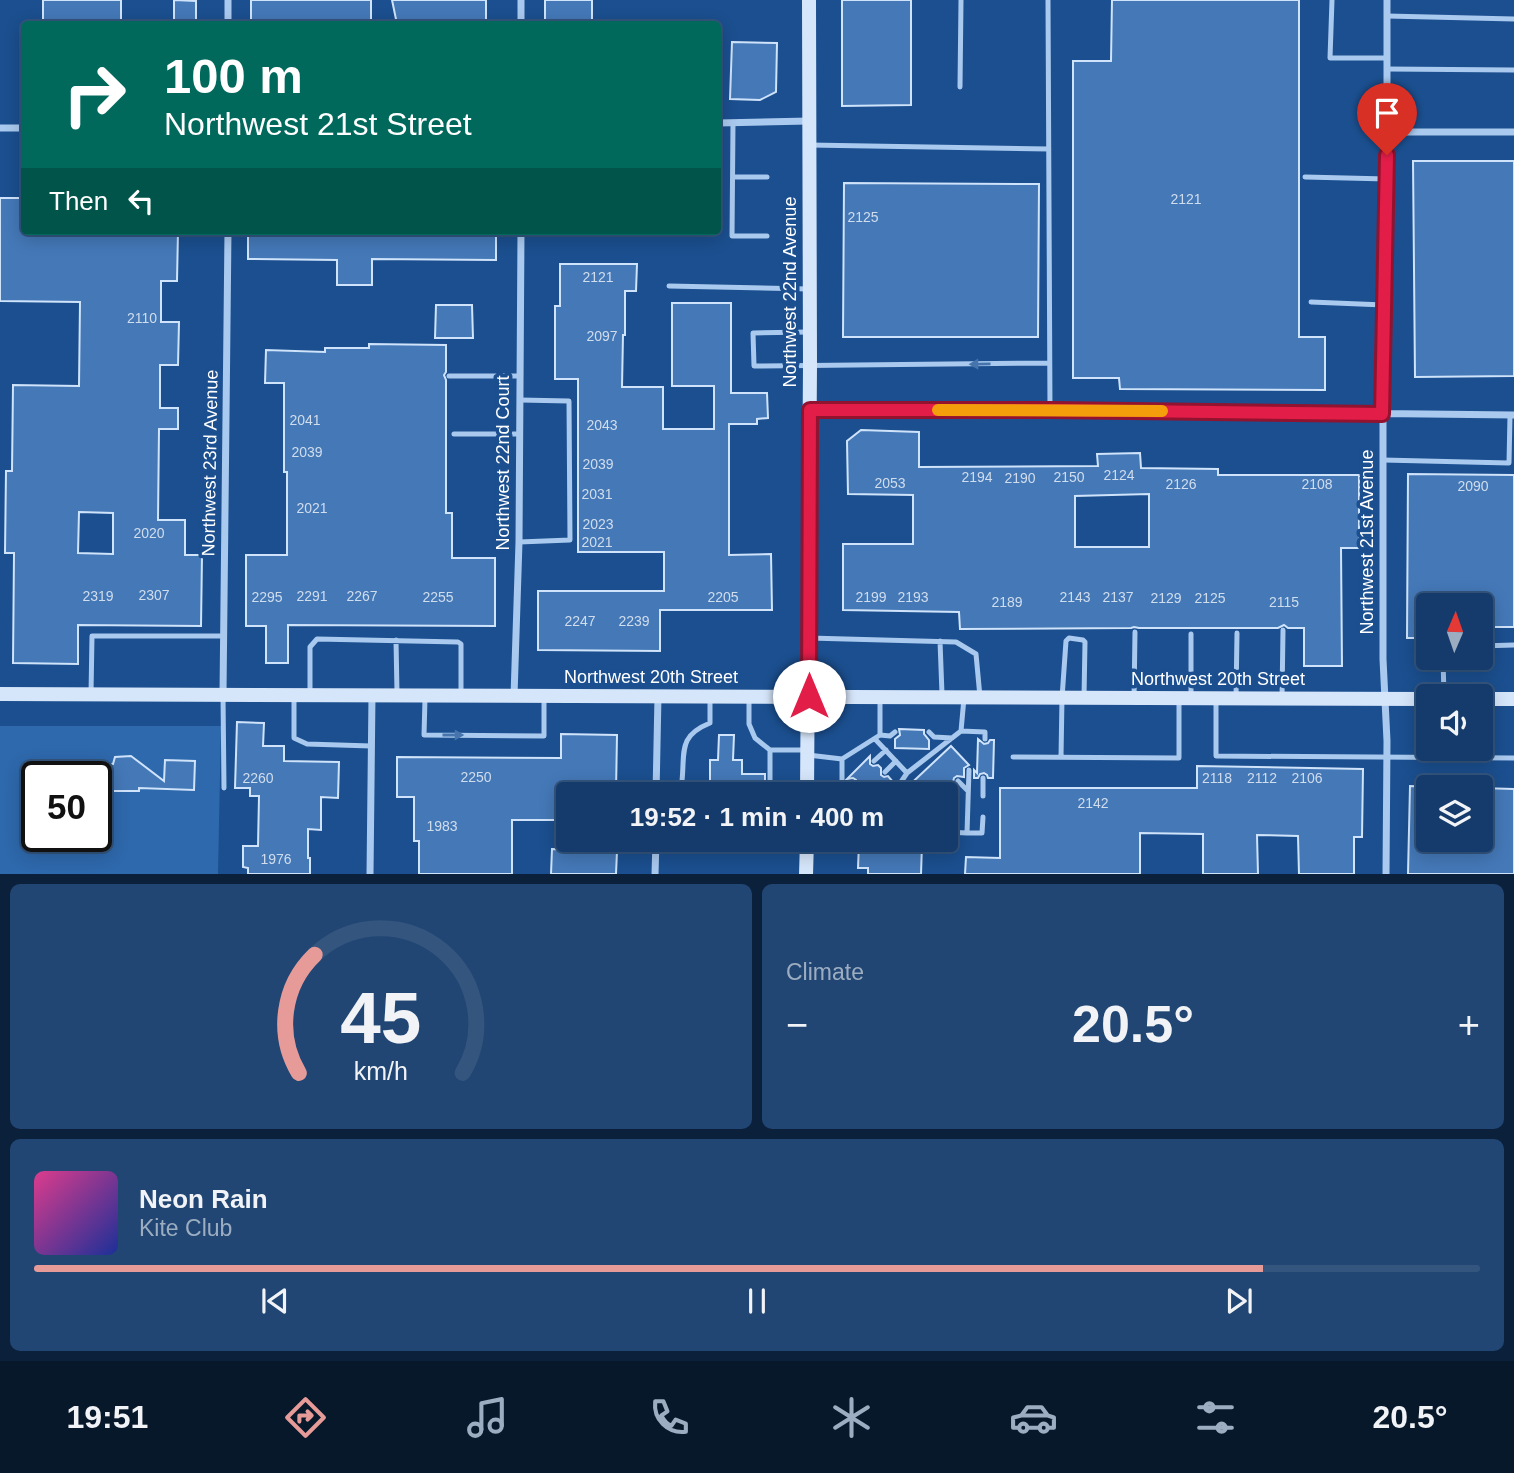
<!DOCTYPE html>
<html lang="en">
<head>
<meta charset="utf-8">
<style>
  :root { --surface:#143b6b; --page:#214673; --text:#f1f3f6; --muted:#9dadc1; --line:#33557e; --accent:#e69b98 }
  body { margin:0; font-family:Helvetica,sans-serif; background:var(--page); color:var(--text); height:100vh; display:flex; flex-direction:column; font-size:26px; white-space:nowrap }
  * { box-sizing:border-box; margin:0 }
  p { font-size:23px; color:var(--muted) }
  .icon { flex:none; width:38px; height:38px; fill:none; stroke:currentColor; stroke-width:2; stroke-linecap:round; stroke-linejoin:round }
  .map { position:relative; height:874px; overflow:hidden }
  .sheet { display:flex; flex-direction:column; gap:10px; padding:10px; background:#0b203b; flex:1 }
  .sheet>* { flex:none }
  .hud { position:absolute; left:21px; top:21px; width:700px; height:214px; border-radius:7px; box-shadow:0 4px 18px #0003,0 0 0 2px var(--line); background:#00695c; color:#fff; overflow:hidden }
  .needle { width:46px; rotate:2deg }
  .fabs { position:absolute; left:1416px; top:593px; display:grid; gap:14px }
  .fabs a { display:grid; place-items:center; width:77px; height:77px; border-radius:7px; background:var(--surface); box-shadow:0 4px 18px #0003,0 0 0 2px var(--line); font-size:35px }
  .speed { position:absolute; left:21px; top:761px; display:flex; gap:14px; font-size:35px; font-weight:700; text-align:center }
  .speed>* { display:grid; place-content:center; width:91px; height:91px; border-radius:50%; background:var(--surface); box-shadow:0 4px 18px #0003,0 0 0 2px var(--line); line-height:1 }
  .speed .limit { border:4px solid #111; border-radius:10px; background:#fff; color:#111 }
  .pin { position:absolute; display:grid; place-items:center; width:60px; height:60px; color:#fff; margin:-72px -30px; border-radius:50% 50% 50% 0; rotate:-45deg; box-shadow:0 0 7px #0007 }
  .pin .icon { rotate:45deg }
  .me { position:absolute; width:77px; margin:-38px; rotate:0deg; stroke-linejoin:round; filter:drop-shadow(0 0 5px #0008) }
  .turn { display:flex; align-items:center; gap:24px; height:147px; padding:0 28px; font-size:32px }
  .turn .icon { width:91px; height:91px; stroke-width:2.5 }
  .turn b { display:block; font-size:49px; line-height:60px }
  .then { display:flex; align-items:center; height:66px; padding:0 28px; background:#0003; gap:14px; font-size:26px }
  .big { font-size:52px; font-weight:700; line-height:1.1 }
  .sheet .tile { flex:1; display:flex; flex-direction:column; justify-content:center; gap:10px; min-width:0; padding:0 24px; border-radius:10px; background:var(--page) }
  .sheet .dial { align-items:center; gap:0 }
  .dial svg { height:182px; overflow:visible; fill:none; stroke:var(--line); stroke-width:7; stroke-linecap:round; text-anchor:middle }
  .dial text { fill:var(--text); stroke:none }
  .song { display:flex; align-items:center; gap:21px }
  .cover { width:84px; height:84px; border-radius:10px; background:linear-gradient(135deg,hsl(330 70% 55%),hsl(230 70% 35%)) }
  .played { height:7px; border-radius:4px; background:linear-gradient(90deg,var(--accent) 85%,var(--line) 85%) }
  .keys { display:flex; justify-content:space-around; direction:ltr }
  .heat { display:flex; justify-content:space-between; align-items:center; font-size:38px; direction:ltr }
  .sheet .tiles { flex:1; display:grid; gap:10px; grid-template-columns:1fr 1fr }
  .tile:last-child { grid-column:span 2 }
  .trip { position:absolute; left:556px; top:782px; width:402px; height:70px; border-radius:7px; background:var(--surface); box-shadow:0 4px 18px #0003,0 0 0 2px var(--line); font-weight:700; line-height:70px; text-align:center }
  .tab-bar { display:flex; height:112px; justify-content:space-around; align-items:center; background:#08182b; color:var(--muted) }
  .tab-bar .icon { width:49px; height:49px }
  .tab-bar .active { color:var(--accent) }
  .tab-bar b { font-size:32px; color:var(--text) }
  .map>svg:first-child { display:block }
</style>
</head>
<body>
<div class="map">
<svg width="1514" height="875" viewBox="0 0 1514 875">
  <rect width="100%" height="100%" fill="#1b4f8f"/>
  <path fill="#2e69ad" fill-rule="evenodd" d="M0 726H221L218 874 0 875ZM37 777H96V836H37Z"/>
  <path fill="#4478b7" stroke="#cfe3fa" stroke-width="2" fill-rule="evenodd" d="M43 0H121V24H43Z
    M174 0 196 1V24H174Z
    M251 0H371V24H251Z
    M392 0H486V24H397Z
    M545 0H592V24H545Z
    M842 0H911V105L842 106Z
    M1112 0H1299V337H1325V390L1120 389 1119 378H1073V61H1111Z
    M732 42 777 43 776 92 760 100 730 99Z
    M1413 161H1514V376L1415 377Z
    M844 183 1039 184 1038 337H843Z
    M0 198H24V231H178L177 281H161V322H179L178 365H160V408H178V429H159L158 520H185V555H202L201 626 78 625V664L13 663 14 553H5L6 471H12L13 385 79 386 80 302 0 301ZM79 512 113 513V554L78 553Z
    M248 231H496V260L372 259V285H337V260L248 259Z
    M560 264H637L636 291H625V335H623L622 387H663V429H714V386H672V303H731V393H767L768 418 757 419V424H729V555L771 554 772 610H660V651L538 650V591H664V552H578V379H555V306H560Z
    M436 305H472L473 338H435Z
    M369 344 446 345V372L444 375 446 380V513H452V558H495V626L288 625V663H266V626H246V555H287V472H284V383H265L266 350 325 352V348H369Z
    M861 430 919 432V467L1098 466 1097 454 1140 453 1141 468 1218 469V475H1359V548H1341L1342 666H1304V628H1288L1284 625 1278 628H1139L1134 627 1131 628 960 629 959 612 843 610V544H913V495L848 494 847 441ZM1149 494V547H1075V496Z
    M1408 474 1514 475V627H1480V606H1428V638H1407Z
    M237 722 264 723 263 746H284V761L339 762 338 798 321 797V830L308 829V858H310V874H248V868L243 867V846H258L259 796H250V788H235Z
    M899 729 924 730V734L929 740V749L895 748V739L900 735Z
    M561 734 617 735 616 791H569V820H512V874H419V841H414V797H397V757L561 758Z
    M719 735H734L733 760H742V774H765V792H742V794H710V760H718Z
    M978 739 984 744 988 743 990 740H994L993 778H988L987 775 984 773 980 774 978 778H974V770L977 773Z
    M951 746 969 765 964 768V777L957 776 954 778 953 782 954 785 945 794H862L860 792 856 780 853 778 847 779 870 756V764L873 766 878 765 881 768V775L884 777 888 776 894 783 896 789 902 792Z
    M131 756 164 781 165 760 195 761 194 790 139 788V791H105L107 764H113L115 757Z
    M1197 766 1363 769 1362 837H1354V874H1299L1298 836 1257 835 1258 874H1203V834L1140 833V874H965L966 857 1000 858V788H1197Z
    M1410 786 1428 787V840H1480V788L1514 789V874H1408Z
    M859 843 922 844 921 874H868V868H858Z
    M552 849 617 851 616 874H551Z"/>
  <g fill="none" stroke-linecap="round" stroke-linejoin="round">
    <path stroke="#a9c9ee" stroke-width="5" d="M1048 0 1050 410
      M1332 0 1330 58H1387
      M1387 16 1514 19
      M647 22V24
      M1387 69 1514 70
      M960 87 961 0
      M733 123 732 236H767
      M809 145 1049 149
      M733 177H767
      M1305 177 1387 179
      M669 286 809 289
      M1311 302 1384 305
      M808 332 753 333 754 366 1049 363
      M449 376H520
      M454 434H519
      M1383 460 1509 463 1510 415
      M519 542 570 540 569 401 520 400
      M1191 634V698
      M809 638 956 642 976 654 980 697
      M396 640 397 693
      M940 641 942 694
      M1480 646 1514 645
      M1443 658 1444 696
      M91 694 92 636H224
      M223 695 224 788
      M310 695V647L317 639 458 642 461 644V693
      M294 698V738L307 744 371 746
      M1134 698 1135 632
      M1236 698 1237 633
      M1282 698 1283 630
      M425 699 424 735 544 736V698
      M749 699V724L755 738 770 750H806
      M1216 700V756L1514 758
      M961 731 985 732V739
      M929 732 934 737 952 738
      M880 735 890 736 895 732
      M875 739 907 773 961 731 964 698
      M808 755 842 759 880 735V698
      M1013 757 1179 758V699
      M1061 757 1062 698 1066 641 1069 638 1083 640 1085 642 1084 697
      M842 759V794
      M874 761 886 750
      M885 772 896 761
      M958 781 968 791
      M852 783 855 794
      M899 785 907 773
      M656 789 673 788 682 781C685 751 678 736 710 723V697
      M770 794V750
      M983 796V778
      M947 832 967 833 969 770
      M967 833H982L983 817"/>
    <path stroke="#a9c9ee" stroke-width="7" d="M228 0V24
      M521 0V24
      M718 123 809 121
      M0 128H24
      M1387 132H1514
      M810 410H1050L1514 415
      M223 694 228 231
      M514 696 519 542 521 231
      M656 794 658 696
      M370 875 372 695
      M655 875 656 840
      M1386 875 1387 741 1383 659V414L1387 132V0"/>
    <path stroke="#d6e6fa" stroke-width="14" d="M0 694 1428 699
      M1480 699H1514
      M807 794 810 365 809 0
      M806 875 807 840"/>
  </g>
  <defs><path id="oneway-solid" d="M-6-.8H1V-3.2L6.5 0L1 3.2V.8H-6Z" transform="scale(1.75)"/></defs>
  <g fill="#4674ac">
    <use href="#oneway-solid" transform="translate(980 364) rotate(179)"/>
    <use href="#oneway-solid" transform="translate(453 735)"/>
  </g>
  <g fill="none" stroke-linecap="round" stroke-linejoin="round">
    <defs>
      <path id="route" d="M809 696 810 410H1050L1382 414 1387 155"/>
    </defs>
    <use href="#route" stroke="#92132f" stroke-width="18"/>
    <use href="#route" stroke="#e11d48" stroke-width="12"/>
    <path stroke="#f59e0b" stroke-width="12" d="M938 410 1162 411"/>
  </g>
  <g text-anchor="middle" stroke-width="7" stroke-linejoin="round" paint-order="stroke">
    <g font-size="14" fill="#d0dded">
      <text x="1186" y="204">2121</text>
      <text x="863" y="222">2125</text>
      <text x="598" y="282">2121</text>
      <text x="142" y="323">2110</text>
      <text x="602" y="341">2097</text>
      <text x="305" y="425">2041</text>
      <text x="602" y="430">2043</text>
      <text x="307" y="457">2039</text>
      <text x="598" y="469">2039</text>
      <text x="1119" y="480">2124</text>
      <text x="977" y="482">2194</text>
      <text x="1069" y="482">2150</text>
      <text x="1020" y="483">2190</text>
      <text x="890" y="488">2053</text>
      <text x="1181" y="489">2126</text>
      <text x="1317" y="489">2108</text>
      <text x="1473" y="491">2090</text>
      <text x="597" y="499">2031</text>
      <text x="312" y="513">2021</text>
      <text x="598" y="529">2023</text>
      <text x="149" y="538">2020</text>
      <text x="597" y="547">2021</text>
      <text x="154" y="600">2307</text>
      <text x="98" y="601">2319</text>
      <text x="312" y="601">2291</text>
      <text x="362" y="601">2267</text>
      <text x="267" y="602">2295</text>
      <text x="438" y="602">2255</text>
      <text x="723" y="602">2205</text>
      <text x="871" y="602">2199</text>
      <text x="913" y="602">2193</text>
      <text x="1075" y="602">2143</text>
      <text x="1118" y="602">2137</text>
      <text x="1166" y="603">2129</text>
      <text x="1210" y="603">2125</text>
      <text x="1007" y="607">2189</text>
      <text x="1284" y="607">2115</text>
      <text x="580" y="626">2247</text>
      <text x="634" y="626">2239</text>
      <text x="476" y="782">2250</text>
      <text x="258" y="783">2260</text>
      <text x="1217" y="783">2118</text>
      <text x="1262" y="783">2112</text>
      <text x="1307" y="783">2106</text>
      <text x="1093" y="808">2142</text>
      <text x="442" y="831">1983</text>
      <text x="276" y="864">1976</text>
    </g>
    <g font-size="18" fill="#fff" stroke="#1b4f8f">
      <text transform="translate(790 292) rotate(-90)" y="6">Northwest 22nd Avenue</text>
      <text transform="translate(210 463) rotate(-89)" y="6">Northwest 23rd Avenue</text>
      <text transform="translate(503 463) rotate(-90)" y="6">Northwest 22nd Court</text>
      <text transform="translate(1367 542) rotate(-90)" y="6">Northwest 21st Avenue</text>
      <text x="651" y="683">Northwest 20th Street</text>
      <text x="1218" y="685">Northwest 20th Street</text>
    </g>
  </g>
</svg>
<div class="fabs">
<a><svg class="needle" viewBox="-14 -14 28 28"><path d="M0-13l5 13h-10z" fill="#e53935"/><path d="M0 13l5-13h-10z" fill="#9dadc1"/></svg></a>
<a><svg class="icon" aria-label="sound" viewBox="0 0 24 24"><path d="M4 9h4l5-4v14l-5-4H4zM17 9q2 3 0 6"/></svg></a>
<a><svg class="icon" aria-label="layers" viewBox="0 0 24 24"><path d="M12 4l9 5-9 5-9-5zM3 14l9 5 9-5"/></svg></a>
</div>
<div class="speed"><div class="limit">50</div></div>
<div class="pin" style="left:1387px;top:155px;background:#d93025"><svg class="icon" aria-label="arrive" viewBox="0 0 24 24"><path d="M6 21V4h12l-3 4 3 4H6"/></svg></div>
<svg class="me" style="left:809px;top:696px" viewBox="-20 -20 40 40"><circle r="19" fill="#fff"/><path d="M0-13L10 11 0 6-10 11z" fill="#e11d48"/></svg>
<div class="trip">19:52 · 1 min · 400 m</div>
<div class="hud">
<div class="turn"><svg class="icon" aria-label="right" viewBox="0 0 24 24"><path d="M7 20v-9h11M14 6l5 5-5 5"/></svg><div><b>100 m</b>Northwest 21st Street</div></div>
<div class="then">Then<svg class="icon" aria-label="left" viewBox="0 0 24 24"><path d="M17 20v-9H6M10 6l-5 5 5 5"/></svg></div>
</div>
</div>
<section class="sheet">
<div class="tiles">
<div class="tile dial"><svg viewBox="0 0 100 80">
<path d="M14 69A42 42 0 1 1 86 69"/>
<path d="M14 69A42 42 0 0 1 21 17" stroke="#e69b98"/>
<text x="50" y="56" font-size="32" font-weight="700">45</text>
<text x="50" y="72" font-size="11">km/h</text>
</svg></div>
<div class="tile"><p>Climate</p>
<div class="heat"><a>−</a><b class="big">20.5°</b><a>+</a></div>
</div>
<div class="tile">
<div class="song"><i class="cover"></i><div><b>Neon Rain</b><p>Kite Club</p></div></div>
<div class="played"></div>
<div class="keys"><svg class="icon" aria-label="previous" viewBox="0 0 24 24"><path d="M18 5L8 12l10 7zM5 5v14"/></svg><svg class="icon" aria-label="pause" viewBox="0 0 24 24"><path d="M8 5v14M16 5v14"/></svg><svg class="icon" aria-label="next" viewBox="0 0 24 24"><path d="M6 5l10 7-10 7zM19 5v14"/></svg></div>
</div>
</div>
</section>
<nav class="tab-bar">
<b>19:51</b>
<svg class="icon active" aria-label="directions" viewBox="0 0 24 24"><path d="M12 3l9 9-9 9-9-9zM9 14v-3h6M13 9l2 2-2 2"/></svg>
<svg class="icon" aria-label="music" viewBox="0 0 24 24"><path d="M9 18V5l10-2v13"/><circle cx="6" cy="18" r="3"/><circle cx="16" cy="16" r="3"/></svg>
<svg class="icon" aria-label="phone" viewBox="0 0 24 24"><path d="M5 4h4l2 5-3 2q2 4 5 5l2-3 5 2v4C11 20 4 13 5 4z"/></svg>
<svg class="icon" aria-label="climate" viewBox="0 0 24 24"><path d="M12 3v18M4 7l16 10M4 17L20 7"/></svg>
<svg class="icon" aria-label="car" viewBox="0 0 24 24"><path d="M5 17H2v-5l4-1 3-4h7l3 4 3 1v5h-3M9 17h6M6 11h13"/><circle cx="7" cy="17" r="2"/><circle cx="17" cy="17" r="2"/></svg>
<svg class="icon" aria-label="filters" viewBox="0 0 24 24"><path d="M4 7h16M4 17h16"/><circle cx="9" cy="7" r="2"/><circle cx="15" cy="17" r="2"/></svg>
<b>20.5°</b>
</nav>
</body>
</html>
